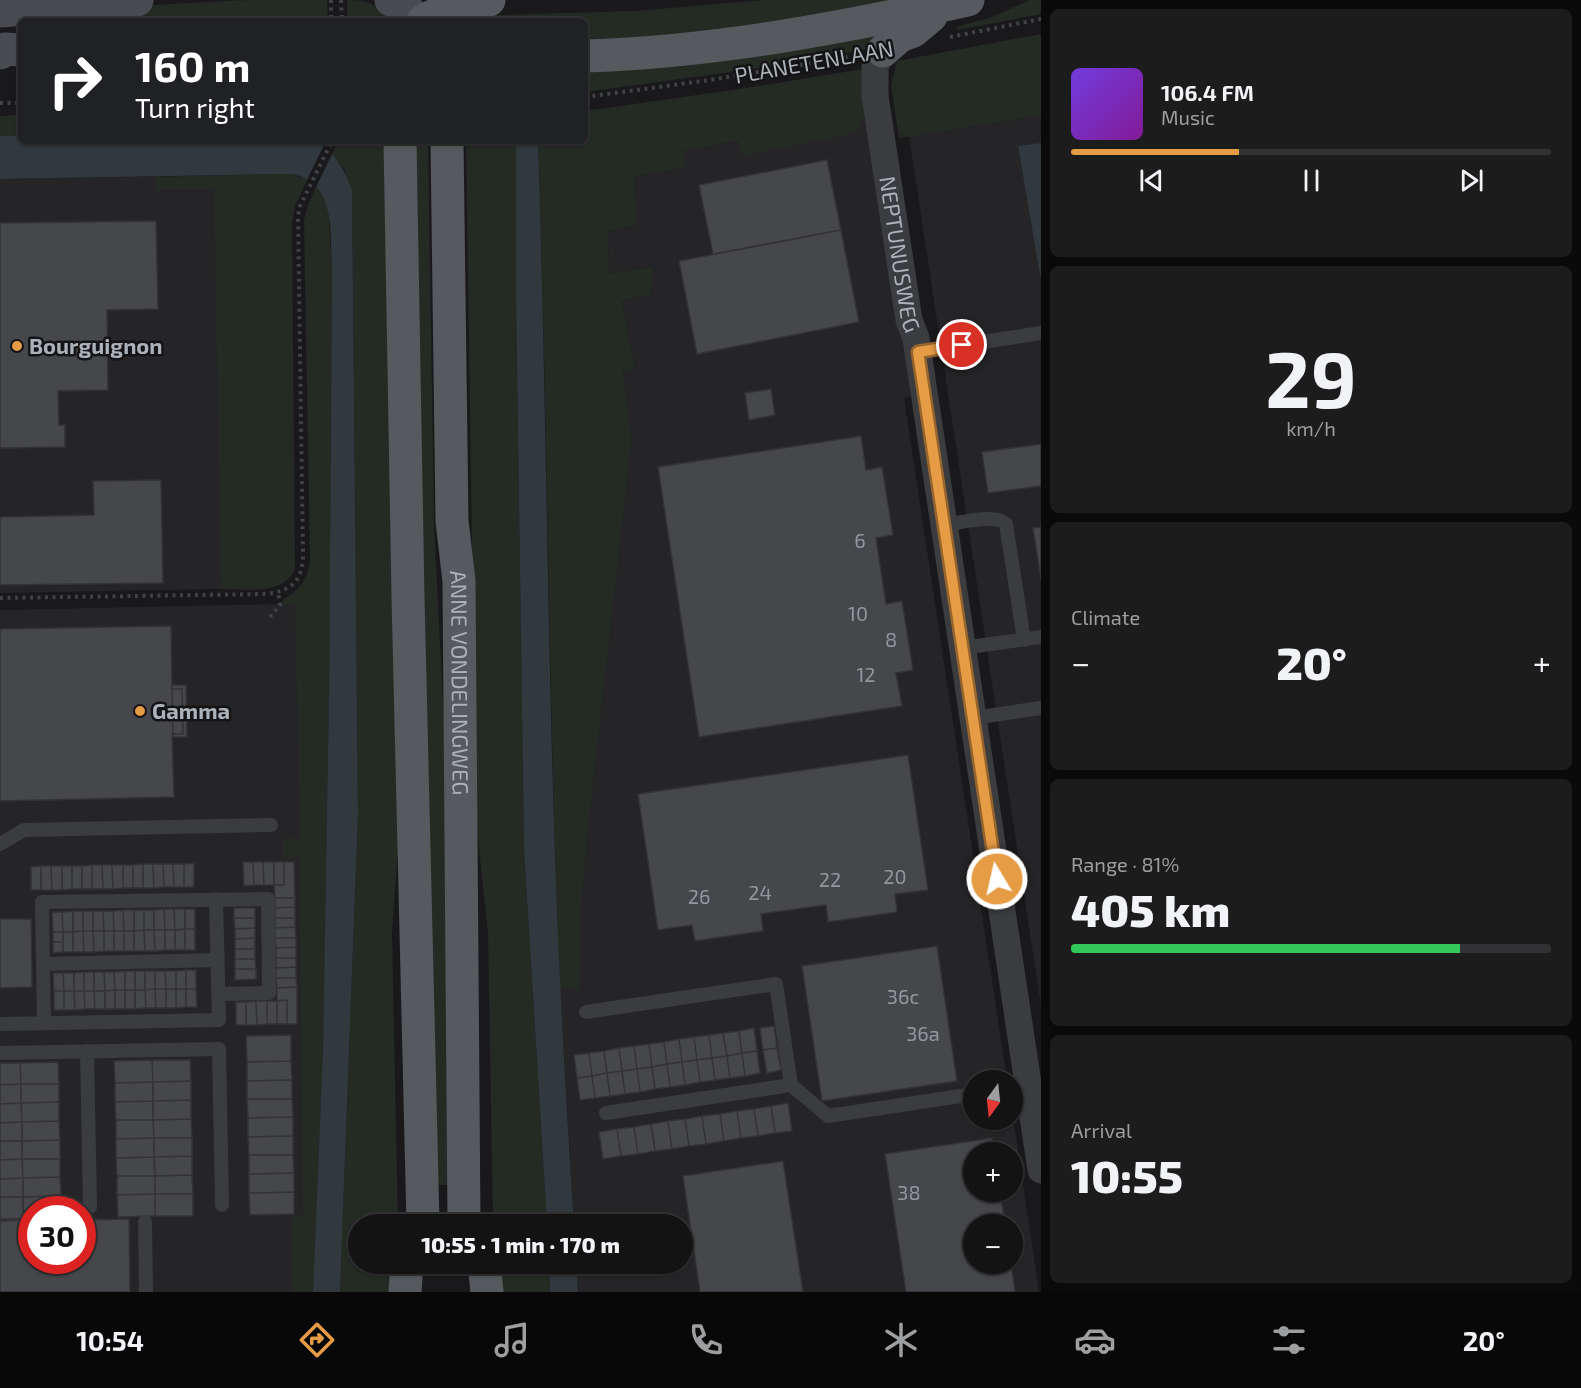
<!DOCTYPE html>
<html lang="en">
<head>
<meta charset="utf-8">
<style>
  :root { --surface:#131314; --page:#1c1c1d; --text:#f1f3f6; --muted:#9d9ea0; --line:#323234; --accent:#e69b45 }
  body { margin:0; font-family:"Exo 2",sans-serif; background:var(--page); color:var(--text); height:100vh; display:flex; flex-direction:column; font-size:22px; white-space:nowrap }
  * { box-sizing:border-box; margin:0 }
  p { font-size:20px; color:var(--muted) }
  .icon { flex:none; width:33px; height:33px; fill:none; stroke:currentColor; stroke-width:2; stroke-linecap:round; stroke-linejoin:round }
  .map { position:relative; flex:1; overflow:hidden }
  .panel { display:flex; flex-direction:column; gap:9px; padding:9px; background:#0a0a0b; width:540px }
  .panel>* { flex:none }
  .guide { position:absolute; left:18px; top:18px; width:570px; height:126px; border-radius:9px; box-shadow:0 2px 4px #0004,0 0 0 2px var(--line); background:#202124; color:#fff; overflow:hidden }
  .needle { width:39px; rotate:195deg }
  .tools { position:absolute; left:963px; top:1070px; display:grid; gap:12px }
  .tools a { display:grid; place-items:center; width:60px; height:60px; border-radius:50%; background:var(--surface); box-shadow:0 2px 4px #0004,0 0 0 2px var(--line); font-size:30px }
  .speed { position:absolute; left:18px; top:1196px; display:flex; gap:12px; font-size:30px; font-weight:700; text-align:center }
  .speed>* { display:grid; place-content:center; width:78px; height:78px; border-radius:50%; background:var(--surface); box-shadow:0 2px 4px #0004,0 0 0 2px var(--line); line-height:1 }
  .speed .limit { border:9px solid #d22; background:#fff; color:#111 }
  .pin { position:absolute; display:grid; place-items:center; width:51px; height:51px; color:#fff; margin:-26px; border:3px solid #fff; border-radius:50%; box-shadow:0 2px 6px #0007 }
  .me { position:absolute; width:66px; margin:-33px; rotate:351deg; stroke-linejoin:round; filter:drop-shadow(0 0 4px #0008) }
  .turn { display:flex; align-items:center; gap:21px; height:126px; padding:0 18px; font-size:27px }
  .turn .icon { width:78px; height:78px; stroke-width:2.5 }
  .turn b { display:block; font-size:42px; line-height:51px }
  .big { font-size:45px; font-weight:800; line-height:1.1 }
  .panel .card { flex:1; display:flex; flex-direction:column; justify-content:center; gap:9px; min-width:0; padding:0 21px; border-radius:9px; background:var(--page) }
  .panel .dial { align-items:center; gap:0 }
  .dial b { font-size:78px; line-height:1 }
  .song { display:flex; align-items:center; gap:18px }
  .cover { width:72px; height:72px; border-radius:9px; background:linear-gradient(135deg,hsl(260 70% 55%),hsl(290 70% 35%)) }
  .played { height:6px; border-radius:3px; background:linear-gradient(90deg,var(--accent) 35%,var(--line) 35%) }
  .keys { display:flex; justify-content:space-around; direction:ltr }
  .heat { display:flex; justify-content:space-between; align-items:center; font-size:33px; direction:ltr }
  .charge { height:9px; border-radius:4px; background:linear-gradient(90deg,#34c759 81%,var(--line) 0) }
  .trip { position:absolute; left:348px; top:1214px; width:345px; height:60px; border-radius:30px; background:var(--surface); box-shadow:0 2px 4px #0004,0 0 0 2px var(--line); font-weight:800; line-height:60px; text-align:center }
  .menu { display:flex; height:96px; justify-content:space-around; align-items:center; background:#080808; color:var(--muted) }
  .menu .icon { width:42px; height:42px }
  .menu .current { color:var(--accent) }
  .menu b { font-size:27px; color:var(--text) }
  main { display:flex; flex:1; min-height:0 }
  .map>svg:first-child { display:block }
</style>
</head>
<body>
<main>
<div class="map">
<svg width="1041" height="1292" viewBox="0 0 1041 1292">
  <rect width="100%" height="100%" fill="#19191b"/>
  <path fill="#252528" fill-rule="evenodd" d="M869 108 913 396 904 398 1007 1080H974V1119H1012L1013 1116 1039 1292H578L576 1263H682V1224H574L560 988 578 991 582 900 589 821 632 440 623 372 635 367 622 301 651 294 654 274 651 267 609 273 608 232 637 225 635 177 686 167 684 151 739 141 742 156ZM974 1152H1012V1191H974ZM974 1224H1012V1263H974Z
    M1041 116V143L1018 147 1041 275V1006L909 136Z
    M257 175 265 588 0 593V179Z
    M328 603 329 690 323 1047 313 1292H0V610ZM32 1209H82V1260H32Z"/>
  <path fill="#232b23" d="M248 0H327L328 21H54L114 7Z
    M347 0C372 0 378 6 397 21H347Z
    M765 0H912L839 16 585 45V21H449L468 16 635 11Z
    M1030 0H1041V14L957 30 956 27 992 17Z
    M902 27 868 49 753 69 585 92V70Z
    M1041 34V116L899 138 891 85 897 61Z
    M863 69 869 108 856 133 742 156 738 141 684 151 687 167 635 177 637 225 608 232 609 273 652 267 654 274 651 294 622 301 635 368 623 372 632 440 589 821 582 900 579 991 560 988C548 706 548 423 538 141H585V111L746 88Z
    M21 115V136H0V116Z
    M338 141H388L400 819 392 933 398 1224H358V1263H399L398 1292H340L358 814 352 190 344 169 332 153Z
    M413 141H428L434 523 448 805 454 1185H436Z
    M466 141H516V296L524 850 547 1224H493L488 933 476 820Z
    M290 174 308 179 295 206 292 223 295 569C284 596 244 589 221 589L214 190H156L155 177Z
    M316 186 328 207 332 270 329 690 323 1047 313 1292H292V1217H303L299 858H283L282 839 300 838 295 605 282 604 284 599C299 590 308 579 310 561L304 220 307 208Z
    M494 1263H549L550 1292H496Z"/>
  <path fill="#2f393e" d="M0 136H21V141H315C336 152 344 169 352 190L358 814 340 1292H313L323 1047 329 690 332 270C330 234 337 181 290 174L0 179Z
    M516 141H538C546 379 547 617 555 854 559 978 566 1101 574 1224H547L524 850 516 296Z
    M1041 143V275H1040L1018 146Z
    M549 1263H576L578 1292H550Z"/>
  <path fill="#19191b" d="M325 143 334 150 315 189 306 182Z"/>
  <path fill="#46474b" stroke="#333337" stroke-width="1.5" d="M827 160 841 230 713 254 699 185Z
    M156 221 158 309 107 310 108 390 58 391 59 425H65V447L0 448V223Z
    M841 230 859 322 697 354 679 261Z
    M771 389 775 415 749 420 745 393Z
    M861 436 866 470 882 467 893 535 876 538 886 604 902 601 913 670 896 673 902 706 699 737 658 467Z
    M1041 444V486L988 493 982 452Z
    M161 480 163 583 0 585V517L94 515 93 481Z
    M1041 527V579L1033 528Z
    M171 626 172 689H182L183 734H172L174 797 0 801V629Z
    M172 685H186L187 737H173Z
    M908 755 928 890 895 894 897 912 828 922 826 905 761 914 763 931 695 941 692 925 658 930 638 794Z
    M243 862H253L254 885 244 886Z
    M253 862H263L264 885H254Z
    M263 862H274V885H264Z
    M274 862H284V885H274Z
    M284 862H294L295 898H275L274 885H284Z
    M194 863V887H184V864Z
    M143 864V888H133V865Z
    M143 864H153L154 888H143Z
    M153 864H163L164 887 154 888Z
    M163 864H173L174 887H164Z
    M173 864H184V887H174Z
    M92 865H102L103 889H92Z
    M92 865V889H82V866Z
    M102 865H112L113 889H103Z
    M112 865H123V888L113 889Z
    M123 865H133V888H123Z
    M41 866V890H31V867Z
    M41 866H51L52 890H41Z
    M51 866H62V890H52Z
    M62 866H72V889L62 890Z
    M72 866H82V889H72Z
    M275 898H295V907L275 908Z
    M295 907V918H275V908Z
    M234 908H255V918H234Z
    M164 909H174L175 930H165Z
    M164 909 165 930H154V910Z
    M174 909H185V929L175 930Z
    M185 909H195V929H185Z
    M123 910 124 931H114L113 911Z
    M123 910H134V931H124Z
    M134 910H144V930L134 931Z
    M144 910H154V930H144Z
    M73 911V932H63L62 912Z
    M73 911H83V931L73 932Z
    M83 911H93V931H83Z
    M93 911H103L104 931H93Z
    M103 911H113L114 931H104Z
    M52 912H62L63 932H53Z
    M234 918H255V928L235 929Z
    M275 918H295V927L275 928Z
    M0 919H31L32 987 0 988Z
    M295 927 296 938H275V928Z
    M255 928V938L235 939V929Z
    M185 929V950H175V930Z
    M185 929H195V950H185Z
    M144 930 145 951H134V931Z
    M144 930H154L155 951H145Z
    M154 930H165V950L155 951Z
    M165 930H175V950H165Z
    M83 931 84 952H73V932Z
    M83 931H93L94 952H84Z
    M93 931H104V951L94 952Z
    M104 931H114V951H104Z
    M114 931H124V951H114Z
    M124 931H134V951H124Z
    M53 932H63V942H53Z
    M63 932H73V952H63Z
    M255 938V949H235V939Z
    M275 938H296V947L276 948Z
    M53 942H63V952L53 953Z
    M937 946 957 1081 822 1101 802 966Z
    M296 947V958H276V948Z
    M235 949H255V959H235Z
    M276 958H296V967L276 968Z
    M235 959H255L256 969H235Z
    M296 967V978H276V968Z
    M235 969H256V979L235 980Z
    M186 970H196V989H186Z
    M186 970V989H176V971Z
    M125 971V990H115L114 972Z
    M125 971H135V990H125Z
    M135 971H145V990H135Z
    M145 971H155V989L145 990Z
    M155 971H165L166 989H155Z
    M165 971H176V989H166Z
    M84 972H94V991H84Z
    M84 972V991H74V973Z
    M94 972H104L105 991H94Z
    M104 972H114L115 990 105 991Z
    M53 973H63L64 991H54Z
    M63 973H74V991H64Z
    M276 978H296L297 987 277 988Z
    M297 987V1024H287V1000L277 1001V988Z
    M155 989H166V1008H156Z
    M155 989 156 1008H146L145 990Z
    M166 989H176V1008H166Z
    M176 989H186V1007L176 1008Z
    M186 989H196L197 1007H186Z
    M115 990V1009H105V991Z
    M115 990H125V1009H115Z
    M125 990H135V1009H125Z
    M135 990H145L146 1008 135 1009Z
    M54 991H64V1010H54Z
    M64 991H74L75 1010H64Z
    M74 991H84L85 1009 75 1010Z
    M84 991H94L95 1009H85Z
    M94 991H105V1009H95Z
    M287 1000V1024H277V1001Z
    M256 1001H267V1024L257 1025Z
    M256 1001 257 1025H246V1002Z
    M267 1001H277V1024H267Z
    M236 1002H246V1025H236Z
    M774 1026 777 1048 763 1050 760 1028Z
    M754 1028 757 1051 742 1053 739 1031Z
    M739 1031 742 1053 727 1056 723 1033Z
    M723 1033 727 1056 712 1058 709 1035Z
    M291 1035V1061L247 1062 246 1036Z
    M709 1035 712 1058 697 1060 694 1037Z
    M694 1037 697 1060 682 1062 679 1039Z
    M679 1039 682 1062 667 1064 664 1042Z
    M664 1042 667 1064 652 1067 649 1044Z
    M649 1044 652 1067 637 1069 634 1046Z
    M634 1046 637 1069 622 1071 619 1048Z
    M619 1048 622 1071 607 1073 604 1051Z
    M777 1048 781 1070 767 1073 763 1050Z
    M604 1051 607 1073 592 1076 589 1053Z
    M757 1051 760 1073 745 1076 742 1053Z
    M589 1053 592 1076 577 1078 574 1055Z
    M742 1053 745 1076 730 1078 727 1056Z
    M727 1056 730 1078 715 1080 712 1058Z
    M712 1058 715 1080 700 1082 697 1060Z
    M152 1060 153 1082 115 1083 114 1061Z
    M152 1060H190L191 1081 153 1082Z
    M697 1060 700 1082 685 1085 682 1062Z
    M291 1061 292 1080 247 1081V1062Z
    M58 1062 59 1084H21L20 1063Z
    M682 1062 685 1085 670 1087 667 1064Z
    M0 1063H20L21 1084 0 1085Z
    M667 1064 670 1087 655 1089 652 1067Z
    M652 1067 655 1089 640 1092 637 1069Z
    M637 1069 640 1092 625 1094 622 1071Z
    M622 1071 625 1094 610 1096 607 1073Z
    M607 1073 610 1096 595 1098 592 1076Z
    M592 1076 595 1098 580 1100 577 1078Z
    M292 1080V1099H247V1081Z
    M191 1081V1100L153 1101V1082Z
    M153 1082V1101L115 1102V1083Z
    M21 1084H59V1102L21 1103Z
    M21 1084V1103L0 1104V1085Z
    M247 1099H292L293 1117 248 1118Z
    M191 1100V1119L153 1120V1101Z
    M153 1101V1120H116L115 1102Z
    M59 1102V1121L22 1122 21 1103Z
    M21 1103 22 1122 0 1123V1104Z
    M788 1103 792 1131 775 1133 771 1106Z
    M771 1106 775 1133 758 1136 754 1109Z
    M754 1109 758 1136 741 1138 737 1111Z
    M737 1111 741 1138 724 1141 720 1114Z
    M720 1114 724 1141 706 1144 702 1116Z
    M702 1116 706 1144 689 1146 685 1119Z
    M293 1117V1136L248 1137V1118Z
    M191 1119 192 1138H154L153 1120Z
    M685 1119 689 1146 672 1149 668 1121Z
    M116 1120H153L154 1138 116 1139Z
    M59 1121 60 1140 22 1141V1122Z
    M668 1121 672 1149 655 1151 651 1124Z
    M22 1122V1141H0V1123Z
    M651 1124 655 1151 638 1154 634 1127Z
    M634 1127 638 1154 621 1156 617 1129Z
    M617 1129 621 1156 603 1159 599 1132Z
    M293 1136V1155H249L248 1137Z
    M154 1138H192V1156L154 1157Z
    M154 1138V1157L116 1158V1139Z
    M992 1138 994 1152H974V1191H1000L1005 1224H974V1263H1011L1015 1292H906L885 1154Z
    M60 1140V1159H22V1141Z
    M0 1141H22V1159L0 1160Z
    M249 1155H293L294 1173 249 1174Z
    M192 1156V1175L155 1176 154 1157Z
    M154 1157 155 1176H117L116 1158Z
    M22 1159 23 1178 0 1179V1160Z
    M22 1159H60V1177L23 1178Z
    M783 1161 803 1292H700L683 1176Z
    M294 1173V1192L249 1193V1174Z
    M192 1175 193 1194H155V1176Z
    M117 1176H155V1194L117 1195Z
    M60 1177 61 1196 23 1197V1178Z
    M23 1178V1197H0V1179Z
    M294 1192V1214L250 1215 249 1193Z
    M155 1194H193V1216H155Z
    M155 1194V1216L118 1217 117 1195Z
    M61 1196V1209H32V1219H23V1197Z
    M0 1197H23V1219H0Z
    M129 1219 130 1292H0V1221L32 1220V1260H82V1220Z"/>
  <g fill="none" stroke-linecap="round" stroke-linejoin="round">
    <path stroke="#404346" stroke-width="4" stroke-dasharray="3 4.5" stroke-linecap="butt" d="M331 0V21
      M341 0 342 21
      M950 37 1041 19
      M585 97 710 80 854 56
      M0 103H21
      M0 598 266 594C291 591 302 582 303 556L298 216 300 206 332 141
      M270 617 280 605 278 592"/>
    <path stroke="#3a3c3f" stroke-width="14" d="M918 352 1041 333
      M944 525C960 523 995 513 1006 524L1024 640
      M962 648 1041 637
      M973 718 1041 708
      M0 844 24 830 271 825
      M43 964 218 960
      M586 1012 776 984 791 1085
      M44 1023 42 902 268 899 269 993 218 994
      M0 1024 219 1020 216 899
      M87 1051 90 1207
      M0 1053 219 1049 222 1205
      M606 1113 791 1085 828 1116 974 1094
      M145 1222 146 1292"/>
    <path stroke="#3a3c3f" stroke-width="27" id="s1" d="M883 51 875 66V96L909 320 916 338 918 352 1041 1170"/>
    <path stroke="#484b4f" stroke-width="33" d="M391 0 404 7 419 21
      M0 11 137 0
      M0 53 5 49 21 50"/>
    <g stroke="#56595e" stroke-width="33">
      <path d="M423 21 450 7 489 0"/>
      <path d="M883 51 900 36 913 31 931 16"/>
      <path d="M585 56C714 52 842 28 968 0"/>
      <path d="M400 141 408 597 423 1224"/>
      <path id="s2" d="M447 141 452 521 459 581 464 1224"/>
      <path d="M484 1263 487 1292"/>
      <path d="M405 1292 407 1263"/>
    </g>
  </g>
  <g fill="none" stroke-linecap="round" stroke-linejoin="round">
    <defs>
      <path id="route" d="M962 345 918 352 997 879"/>
    </defs>
    <use href="#route" stroke="#96652d" stroke-width="15"/>
    <use href="#route" stroke="#e69b45" stroke-width="10"/>
  </g>
  <g fill="#e69b45" stroke="#141416" stroke-width="2">
    <circle cx="17" cy="346" r="6"/>
    <circle cx="140" cy="711" r="6"/>
  </g>
  <g text-anchor="middle" stroke-width="5" stroke-linejoin="round" paint-order="stroke">
    <g font-size="20" fill="#92979e">
      <text x="860" y="548">6</text>
      <text x="858" y="621">10</text>
      <text x="891" y="647">8</text>
      <text x="866" y="682">12</text>
      <text x="895" y="884">20</text>
      <text x="830" y="887">22</text>
      <text x="760" y="900">24</text>
      <text x="699" y="904">26</text>
      <text x="903" y="1004">36c</text>
      <text x="923" y="1041">36a</text>
      <text x="909" y="1200">38</text>
    </g>
    <g font-size="22" fill="#acb2b9" stroke="#141416">
      <text transform="translate(814 62) rotate(-10)" y="8">PLANETENLAAN</text>
      <text dy="8" stroke="none"><textPath href="#s1" startOffset="207">NEPTUNUSWEG</textPath></text>
      <text dy="8" stroke="none"><textPath href="#s2" startOffset="542">ANNE VONDELINGWEG</textPath></text>
    </g>
    <g font-size="22" font-weight="bold" fill="#acb2b9" stroke="#141416" text-anchor="start">
      <text x="29" y="354">Bourguignon</text>
      <text x="152" y="719">Gamma</text>
    </g>
  </g>
</svg>
<div class="tools">
<a><svg class="needle" viewBox="-14 -14 28 28"><path d="M0-13l5 13h-10z" fill="#e53935"/><path d="M0 13l5-13h-10z" fill="#9d9ea0"/></svg></a>
<a>+</a>
<a>−</a>
</div>
<div class="speed"><div class="limit">30</div></div>
<div class="pin" style="left:962px;top:345px;background:#d93025"><svg class="icon" aria-label="arrive" viewBox="0 0 24 24"><path d="M6 21V4h12l-3 4 3 4H6"/></svg></div>
<svg class="me" style="left:997px;top:879px" viewBox="-20 -20 40 40"><circle r="17" fill="#e69b45" stroke="#fff" stroke-width="3"/><path d="M0-11L8 9 0 5-8 9z" fill="#fff"/></svg>
<div class="trip">10:55 · 1 min · 170 m</div>
<div class="guide">
<div class="turn"><svg class="icon" aria-label="right" viewBox="0 0 24 24"><path d="M7 20v-9h11M14 6l5 5-5 5"/></svg><div><b>160 m</b>Turn right</div></div>
</div>
</div>
<section class="panel">
<div class="card">
<div class="song"><i class="cover"></i><div><b>106.4 FM</b><p>Music</p></div></div>
<div class="played"></div>
<div class="keys"><svg class="icon" aria-label="previous" viewBox="0 0 24 24"><path d="M18 5L8 12l10 7zM5 5v14"/></svg><svg class="icon" aria-label="pause" viewBox="0 0 24 24"><path d="M8 5v14M16 5v14"/></svg><svg class="icon" aria-label="next" viewBox="0 0 24 24"><path d="M6 5l10 7-10 7zM19 5v14"/></svg></div>
</div>
<div class="card dial"><b>29</b><p>km/h</p></div>
<div class="card"><p>Climate</p>
<div class="heat"><a>−</a><b class="big">20°</b><a>+</a></div>
</div>
<div class="card"><p>Range · 81%</p><b class="big">405 km</b><div class="charge"></div></div>
<div class="card"><p>Arrival</p><b class="big">10:55</b></div>
</section>
</main>
<nav class="menu">
<b>10:54</b>
<svg class="icon current" aria-label="directions" viewBox="0 0 24 24"><path d="M12 3l9 9-9 9-9-9zM9 14v-3h6M13 9l2 2-2 2"/></svg>
<svg class="icon" aria-label="music" viewBox="0 0 24 24"><path d="M9 18V5l10-2v13"/><circle cx="6" cy="18" r="3"/><circle cx="16" cy="16" r="3"/></svg>
<svg class="icon" aria-label="phone" viewBox="0 0 24 24"><path d="M5 4h4l2 5-3 2q2 4 5 5l2-3 5 2v4C11 20 4 13 5 4z"/></svg>
<svg class="icon" aria-label="climate" viewBox="0 0 24 24"><path d="M12 3v18M4 7l16 10M4 17L20 7"/></svg>
<svg class="icon" aria-label="car" viewBox="0 0 24 24"><path d="M5 17H2v-5l4-1 3-4h7l3 4 3 1v5h-3M9 17h6M6 11h13"/><circle cx="7" cy="17" r="2"/><circle cx="17" cy="17" r="2"/></svg>
<svg class="icon" aria-label="filters" viewBox="0 0 24 24"><path d="M4 7h16M4 17h16"/><circle cx="9" cy="7" r="2"/><circle cx="15" cy="17" r="2"/></svg>
<b>20°</b>
</nav>
</body>
</html>
